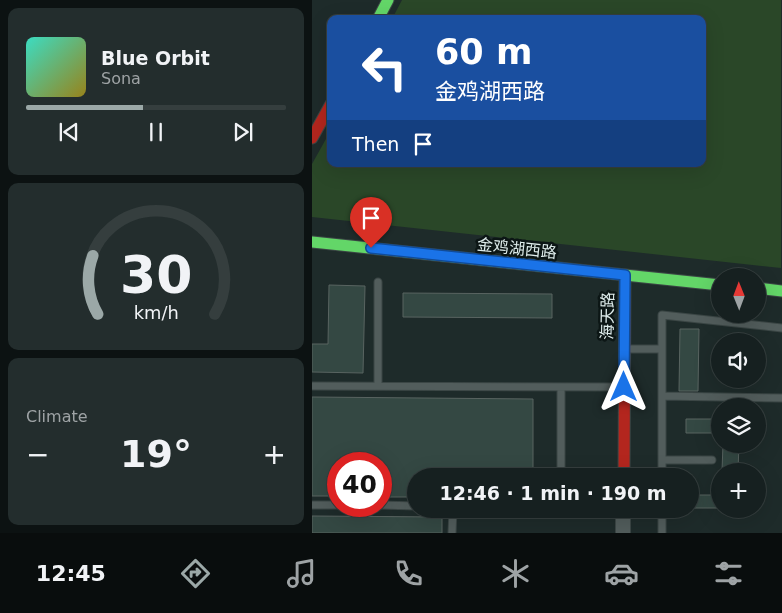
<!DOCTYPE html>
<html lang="en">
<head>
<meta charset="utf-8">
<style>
  :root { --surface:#162020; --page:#232d2d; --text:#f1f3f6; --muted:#9ea3a5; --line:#353e3e; --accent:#9ba8a7 }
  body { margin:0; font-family:"DejaVu Sans","Noto Sans SC",sans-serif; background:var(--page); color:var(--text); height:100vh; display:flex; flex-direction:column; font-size:19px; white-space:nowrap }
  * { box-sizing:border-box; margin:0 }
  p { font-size:16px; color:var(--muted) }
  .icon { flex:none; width:28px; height:28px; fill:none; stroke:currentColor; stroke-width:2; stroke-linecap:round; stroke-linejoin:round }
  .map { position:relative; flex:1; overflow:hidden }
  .panel { display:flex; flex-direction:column; gap:8px; padding:8px; background:#0c1212; width:312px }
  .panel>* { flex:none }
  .guide { position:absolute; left:15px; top:15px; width:379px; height:152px; border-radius:10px; box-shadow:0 5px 20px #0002,0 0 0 1px var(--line); background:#1a4fa0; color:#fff; overflow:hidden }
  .needle { width:32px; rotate:359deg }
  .controls { position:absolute; left:399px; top:268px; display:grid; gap:10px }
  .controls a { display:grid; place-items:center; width:55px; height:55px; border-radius:50%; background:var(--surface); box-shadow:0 5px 20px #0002,0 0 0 1px var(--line); font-size:25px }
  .speed { position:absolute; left:15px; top:452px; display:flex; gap:10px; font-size:25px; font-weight:700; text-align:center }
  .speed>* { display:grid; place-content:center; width:65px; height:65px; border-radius:50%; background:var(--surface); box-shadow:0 5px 20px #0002,0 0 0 1px var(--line); line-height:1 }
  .speed .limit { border:8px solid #d22; background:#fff; color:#111 }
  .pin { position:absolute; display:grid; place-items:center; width:42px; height:42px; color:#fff; margin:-51px -21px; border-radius:50% 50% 50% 0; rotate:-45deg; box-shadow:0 0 5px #0007 }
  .pin .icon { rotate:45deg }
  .me { position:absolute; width:55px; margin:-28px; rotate:0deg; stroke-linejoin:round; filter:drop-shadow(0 0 4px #0008) }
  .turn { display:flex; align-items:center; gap:18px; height:105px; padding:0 25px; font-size:22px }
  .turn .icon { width:65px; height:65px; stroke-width:2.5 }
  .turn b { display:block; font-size:35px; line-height:42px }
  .then { display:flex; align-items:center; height:48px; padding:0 25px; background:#0003; gap:10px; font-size:19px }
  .big { font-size:38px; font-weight:600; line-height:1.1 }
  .panel .card { flex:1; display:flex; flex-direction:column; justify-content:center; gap:8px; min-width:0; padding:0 18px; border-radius:10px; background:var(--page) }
  .panel .dial { align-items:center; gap:0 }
  .dial svg { height:130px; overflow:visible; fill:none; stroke:var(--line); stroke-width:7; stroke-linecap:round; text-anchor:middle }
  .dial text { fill:var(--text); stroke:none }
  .song { display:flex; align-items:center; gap:15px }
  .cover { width:60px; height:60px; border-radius:8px; background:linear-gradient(135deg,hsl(170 70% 55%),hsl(50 70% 35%)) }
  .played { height:5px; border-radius:2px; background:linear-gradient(90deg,var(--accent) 45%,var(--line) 45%) }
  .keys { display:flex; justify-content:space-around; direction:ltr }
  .heat { display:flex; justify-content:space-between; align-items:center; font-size:28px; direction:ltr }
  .trip { position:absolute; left:95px; top:468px; width:292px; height:50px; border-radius:25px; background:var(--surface); box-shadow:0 5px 20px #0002,0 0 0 1px var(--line); font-weight:600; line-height:50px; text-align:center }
  .tabs { display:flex; height:80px; justify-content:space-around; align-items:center; background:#090d0d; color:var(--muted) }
  .tabs .icon { width:35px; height:35px }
  .tabs .current { color:var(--accent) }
  .tabs b { font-size:22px; color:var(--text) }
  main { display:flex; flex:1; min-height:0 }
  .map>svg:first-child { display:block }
</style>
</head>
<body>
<main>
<section class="panel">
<div class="card">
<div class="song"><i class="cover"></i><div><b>Blue Orbit</b><p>Sona</p></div></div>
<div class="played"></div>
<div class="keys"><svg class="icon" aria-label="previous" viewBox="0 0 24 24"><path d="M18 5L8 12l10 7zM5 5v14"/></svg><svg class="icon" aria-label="pause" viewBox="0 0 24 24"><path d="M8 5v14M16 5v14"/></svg><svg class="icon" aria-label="next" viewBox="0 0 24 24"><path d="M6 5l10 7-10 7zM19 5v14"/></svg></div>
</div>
<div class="card dial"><svg viewBox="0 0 100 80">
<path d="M14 69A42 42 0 1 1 86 69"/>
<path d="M14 69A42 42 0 0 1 11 33" stroke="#9ba8a7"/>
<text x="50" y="56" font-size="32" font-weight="700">30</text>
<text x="50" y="72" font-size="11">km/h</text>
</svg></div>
<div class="card"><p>Climate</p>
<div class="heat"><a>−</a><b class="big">19°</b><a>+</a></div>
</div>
</section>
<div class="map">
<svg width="470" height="533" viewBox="0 0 470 533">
  <rect width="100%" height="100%" fill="#1e2b2a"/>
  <path fill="#2a4728" d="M90 0H469V268L0 217V164L19 130V164H390V19H80Z"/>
  <path fill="#344843" stroke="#596461" d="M17 285 53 286 51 373 0 372V344H16Z
    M91 293 240 294V318L91 317Z
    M368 329H387L386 391H367Z
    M0 397 221 399V476H104V497H69V464H26V496H0Z
    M374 419H404V433H374Z
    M411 444H427L426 471H410Z
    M379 495H408V508H379Z
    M0 516 130 517V533H0Z"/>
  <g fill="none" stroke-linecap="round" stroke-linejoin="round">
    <defs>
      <path id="lane" d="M313 349H350
        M0 386 312 387
        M66 386V282
        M350 396 470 398
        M350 460H400
        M249 476V387
        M350 476V315L470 328
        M0 505H26
        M69 505 104 506
        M140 533 141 509
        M350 533V509"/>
      <path id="street" d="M311 533V509"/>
      <path id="fast" d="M66 19 76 0
        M0 242 408 285
        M445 288 470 291"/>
      <path id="jam" d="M0 138 19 104
        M312 476 313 275"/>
    </defs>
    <use href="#lane" stroke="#3b4645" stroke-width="9"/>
    <use href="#street" stroke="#3b4645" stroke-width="16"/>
    <use href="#fast" stroke="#3b4645" stroke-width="13"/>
    <use href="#jam" stroke="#3b4645" stroke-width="13"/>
    <use href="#lane" stroke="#525d5c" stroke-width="7"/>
    <use href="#street" stroke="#525d5c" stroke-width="14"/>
    <use href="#fast" stroke="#63d668" stroke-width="11"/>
    <use href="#jam" stroke="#b3261e" stroke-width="11"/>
  </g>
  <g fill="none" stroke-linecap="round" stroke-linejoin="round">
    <defs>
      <path id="route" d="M59 248 313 275 312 387"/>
    </defs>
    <use href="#route" stroke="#114b97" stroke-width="12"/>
    <use href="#route" stroke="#1a73e8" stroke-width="9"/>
  </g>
  <g text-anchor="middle" stroke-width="5" stroke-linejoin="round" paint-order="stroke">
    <g font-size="16" fill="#deeceb" stroke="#0c1615">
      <text transform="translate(205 248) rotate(6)" y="6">金鸡湖西路</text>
      <text transform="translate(295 316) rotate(-89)" y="6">海天路</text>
    </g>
  </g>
</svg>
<div class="controls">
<a><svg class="needle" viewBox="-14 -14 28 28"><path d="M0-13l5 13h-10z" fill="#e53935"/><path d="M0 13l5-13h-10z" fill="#9ea3a5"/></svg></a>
<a><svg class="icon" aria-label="sound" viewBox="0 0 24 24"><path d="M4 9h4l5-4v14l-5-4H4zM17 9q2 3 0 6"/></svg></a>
<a><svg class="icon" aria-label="layers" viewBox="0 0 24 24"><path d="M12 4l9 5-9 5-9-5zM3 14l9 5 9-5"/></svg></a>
<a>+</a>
</div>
<div class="speed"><div class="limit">40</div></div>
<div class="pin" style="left:59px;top:248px;background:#d93025"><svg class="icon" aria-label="arrive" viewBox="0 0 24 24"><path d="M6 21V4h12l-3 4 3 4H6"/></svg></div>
<svg class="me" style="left:312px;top:387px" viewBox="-20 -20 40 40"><path d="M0-17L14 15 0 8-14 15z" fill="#1a73e8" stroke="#fff" stroke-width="4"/></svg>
<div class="trip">12:46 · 1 min · 190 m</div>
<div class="guide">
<div class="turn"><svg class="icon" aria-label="left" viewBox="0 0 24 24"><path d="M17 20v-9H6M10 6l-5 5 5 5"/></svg><div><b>60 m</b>金鸡湖西路</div></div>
<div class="then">Then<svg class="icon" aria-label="arrive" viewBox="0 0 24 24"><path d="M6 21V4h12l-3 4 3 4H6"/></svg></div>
</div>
</div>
</main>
<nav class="tabs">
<b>12:45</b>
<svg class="icon current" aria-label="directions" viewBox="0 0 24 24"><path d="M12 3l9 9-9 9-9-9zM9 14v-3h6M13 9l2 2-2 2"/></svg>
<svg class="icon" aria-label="music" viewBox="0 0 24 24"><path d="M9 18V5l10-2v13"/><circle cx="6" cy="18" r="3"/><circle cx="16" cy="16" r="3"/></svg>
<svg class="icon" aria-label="phone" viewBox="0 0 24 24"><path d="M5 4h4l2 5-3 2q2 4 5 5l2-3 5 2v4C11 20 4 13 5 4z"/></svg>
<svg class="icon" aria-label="climate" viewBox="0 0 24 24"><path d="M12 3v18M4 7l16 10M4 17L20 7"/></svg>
<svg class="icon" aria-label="car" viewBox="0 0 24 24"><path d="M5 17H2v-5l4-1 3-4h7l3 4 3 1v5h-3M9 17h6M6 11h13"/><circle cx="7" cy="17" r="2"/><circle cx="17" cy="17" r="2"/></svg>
<svg class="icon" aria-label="filters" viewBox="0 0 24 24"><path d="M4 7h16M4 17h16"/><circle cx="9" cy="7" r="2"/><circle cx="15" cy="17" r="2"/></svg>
</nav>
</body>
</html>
